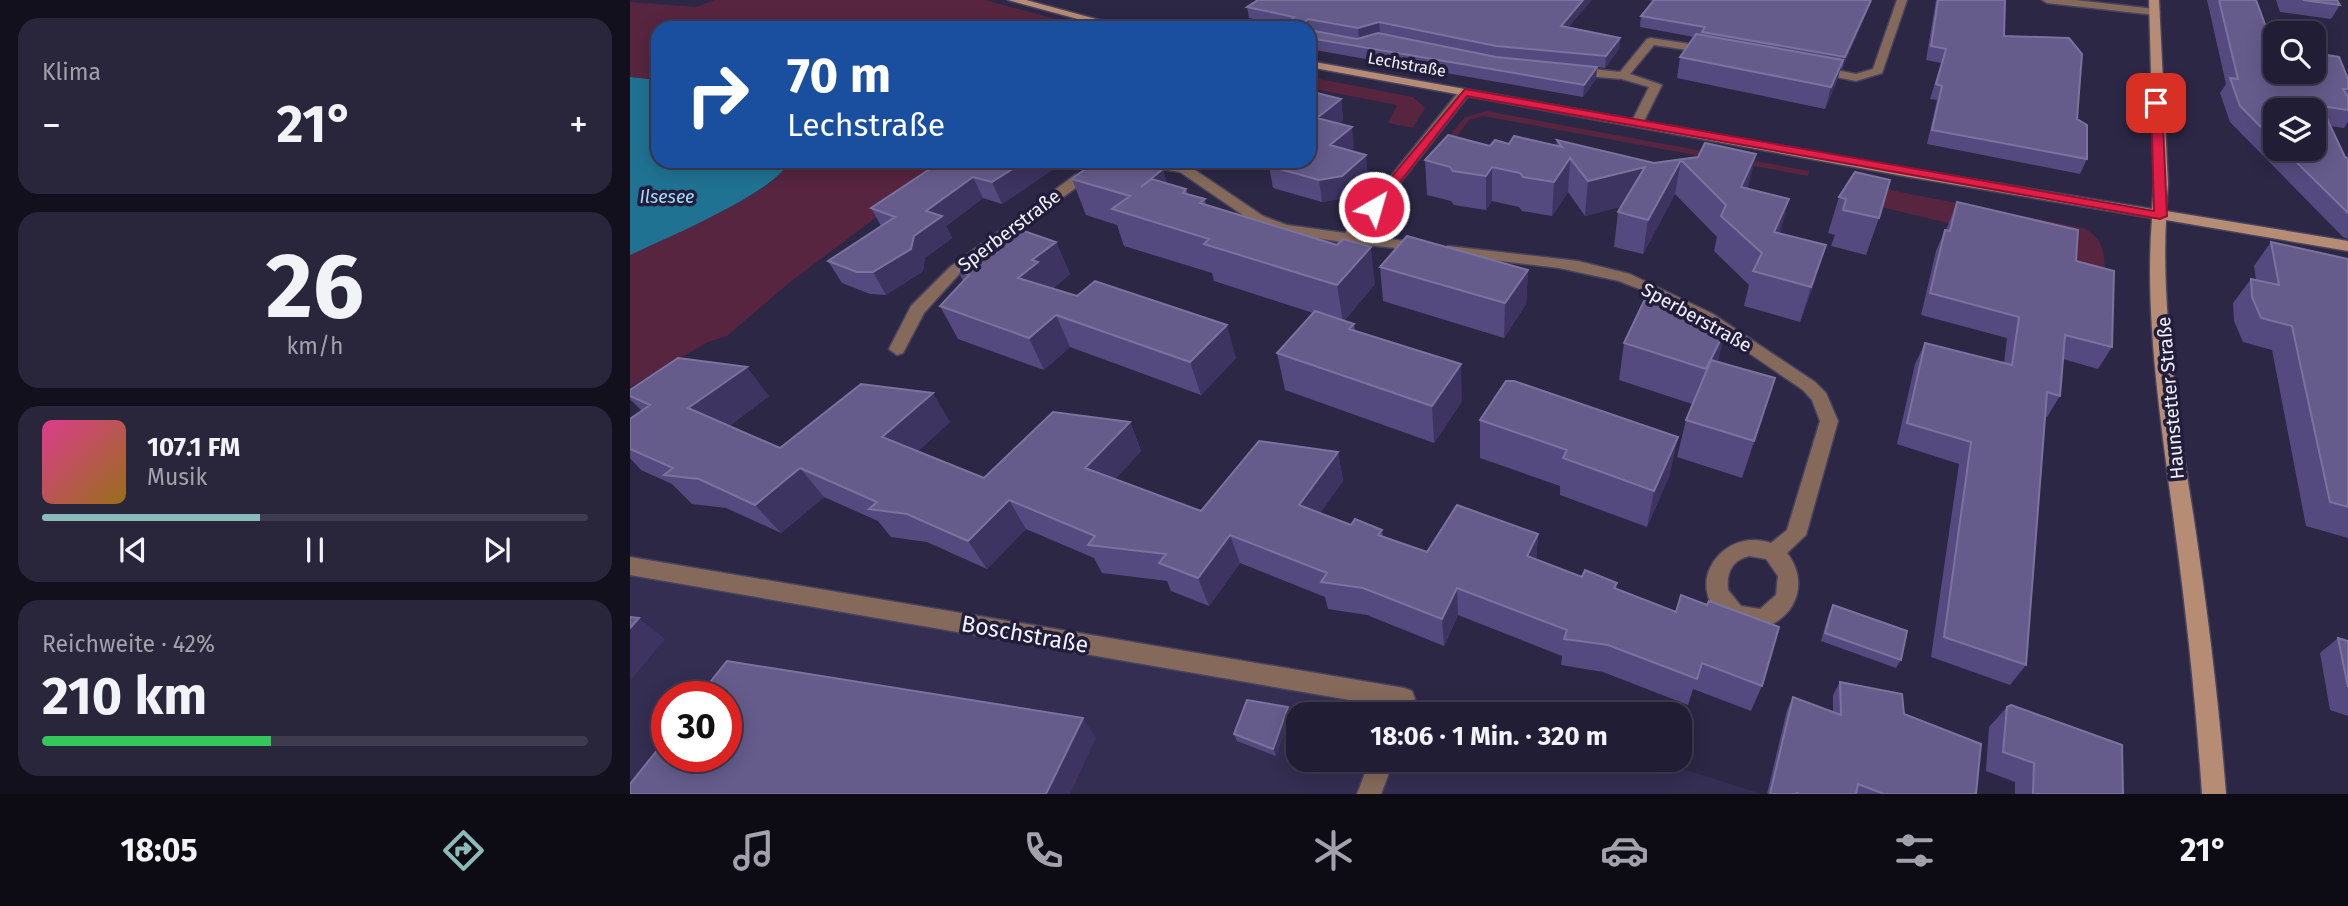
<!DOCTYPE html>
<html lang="de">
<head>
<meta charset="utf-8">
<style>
  :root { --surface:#211d34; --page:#29263c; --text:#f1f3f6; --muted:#a2a2ac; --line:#3e3b4f; --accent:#8bbbb9 }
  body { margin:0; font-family:"Fira Sans",sans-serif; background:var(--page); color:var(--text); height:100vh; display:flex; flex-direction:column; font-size:26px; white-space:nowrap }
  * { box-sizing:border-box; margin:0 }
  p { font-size:23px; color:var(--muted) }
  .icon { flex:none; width:38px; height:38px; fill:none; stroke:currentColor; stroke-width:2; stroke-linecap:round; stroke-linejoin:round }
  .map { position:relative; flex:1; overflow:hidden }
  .side { display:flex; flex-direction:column; gap:18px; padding:18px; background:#12101d; width:630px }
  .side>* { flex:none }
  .top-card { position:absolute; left:21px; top:21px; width:665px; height:147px; border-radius:21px; box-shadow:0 4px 18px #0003,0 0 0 2px var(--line); background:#1a4fa0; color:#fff; overflow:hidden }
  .buttons { position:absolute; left:1633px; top:21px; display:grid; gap:14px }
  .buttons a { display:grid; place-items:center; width:63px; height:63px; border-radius:14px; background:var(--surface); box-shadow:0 4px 18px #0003,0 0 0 2px var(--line); font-size:35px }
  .speed { position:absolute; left:21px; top:681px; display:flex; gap:14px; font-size:35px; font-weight:700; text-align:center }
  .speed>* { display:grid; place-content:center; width:91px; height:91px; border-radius:50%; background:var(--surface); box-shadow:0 4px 18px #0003,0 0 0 2px var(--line); line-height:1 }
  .speed .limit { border:10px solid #d22; background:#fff; color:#111 }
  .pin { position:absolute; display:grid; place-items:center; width:60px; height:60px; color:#fff; margin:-30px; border-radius:14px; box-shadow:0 4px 10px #0006 }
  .me { position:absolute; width:77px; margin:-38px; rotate:38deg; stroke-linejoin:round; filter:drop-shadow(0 0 5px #0008) }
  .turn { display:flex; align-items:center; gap:24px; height:147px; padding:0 21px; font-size:32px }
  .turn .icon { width:91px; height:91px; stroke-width:2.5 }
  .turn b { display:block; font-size:49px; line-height:60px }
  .big { font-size:52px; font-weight:700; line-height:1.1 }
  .side .card { flex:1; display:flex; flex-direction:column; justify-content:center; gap:10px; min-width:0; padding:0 24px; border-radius:21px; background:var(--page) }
  .side .dial { align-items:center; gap:0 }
  .dial b { font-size:91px; line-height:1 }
  .song { display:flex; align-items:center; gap:21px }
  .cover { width:84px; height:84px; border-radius:10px; background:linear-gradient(135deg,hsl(330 70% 55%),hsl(40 70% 35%)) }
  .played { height:7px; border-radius:4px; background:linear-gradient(90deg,var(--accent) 40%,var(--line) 40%) }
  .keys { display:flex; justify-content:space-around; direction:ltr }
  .heat { display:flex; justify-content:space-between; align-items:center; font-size:38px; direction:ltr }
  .charge { height:10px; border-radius:5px; background:linear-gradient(90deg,#34c759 42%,var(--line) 0) }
  .trip { position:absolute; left:656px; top:702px; width:406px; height:70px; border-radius:21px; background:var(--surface); box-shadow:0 4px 18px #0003,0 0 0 2px var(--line); font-weight:700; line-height:70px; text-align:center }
  .dock { display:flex; height:112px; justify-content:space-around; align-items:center; background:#0d0c15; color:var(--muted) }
  .dock .icon { width:49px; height:49px }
  .dock .on { color:var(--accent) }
  .dock b { font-size:32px; color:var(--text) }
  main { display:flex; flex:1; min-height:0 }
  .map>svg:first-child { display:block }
</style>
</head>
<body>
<main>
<section class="side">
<div class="card"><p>Klima</p>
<div class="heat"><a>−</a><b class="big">21°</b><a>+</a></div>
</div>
<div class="card dial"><b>26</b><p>km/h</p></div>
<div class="card">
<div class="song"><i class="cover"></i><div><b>107.1 FM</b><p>Musik</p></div></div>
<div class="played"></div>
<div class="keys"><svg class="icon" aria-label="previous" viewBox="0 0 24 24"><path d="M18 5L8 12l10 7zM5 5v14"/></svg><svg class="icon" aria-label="pause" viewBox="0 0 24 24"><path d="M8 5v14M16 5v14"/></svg><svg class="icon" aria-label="next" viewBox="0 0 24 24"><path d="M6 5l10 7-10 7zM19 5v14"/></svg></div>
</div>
<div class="card"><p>Reichweite · 42%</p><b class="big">210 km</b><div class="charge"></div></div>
</section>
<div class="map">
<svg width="1718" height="794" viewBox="0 0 1718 794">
  <rect width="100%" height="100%" fill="#2c2745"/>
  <path fill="#342e52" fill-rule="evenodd" d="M0 573 815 714H668V760H1024L1132 794H0ZM37 696H96V756H37Z"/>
  <path fill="#57253f" d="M85 0H355L459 28H28V80L0 77V2L66 7Z
    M679 77 783 97 795 108 783 128 758 123 767 105 679 88Z
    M857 111 1179 171 1178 176 853 116 839 120 809 160 802 158 835 117Z
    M159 161H328L281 191 159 283 97 336 78 342 0 387V255C32 239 149 192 159 161Z
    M1250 188 1453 228C1475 239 1474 253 1475 276L1436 266 1437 252 1243 205Z"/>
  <path fill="#207293" d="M0 77 28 80V161H159C149 191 32 240 0 255Z"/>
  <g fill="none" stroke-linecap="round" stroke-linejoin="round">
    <defs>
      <path id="street" d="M1267 0H1277L1252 73 1226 81 1182 72V68L1186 66 1226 74 1243 69Z
        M1412 0H1445L1525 9 1530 12 1525 15 1417 3Z
        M1021 38 1079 47 1085 50 1079 53 1024 45 1000 74 1032 85 1013 123 1007 127 1001 123 1019 87 992 79 944 75 938 71 944 67 990 72 1017 39Z
        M831 89 841 92 729 235 790 243 797 248 795 251 718 243 649 232 623 222 550 172 515 166 491 169 455 181 330 273 294 313 273 353 267 355 259 349 281 306 320 267 445 175 484 162 532 161 559 166 633 216 657 225 715 233Z
        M818 246 948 261 1000 274 1083 314 1185 382 1196 393 1208 421 1176 535 1157 553C1192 598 1138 651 1094 618 1052 586 1092 526 1141 543L1157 530 1190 421 1182 400 1173 390 1072 321 1017 292 989 281 929 268 813 254 811 251ZM1119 556 1136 559 1148 576 1146 595 1130 609 1111 606 1098 590C1096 573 1102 560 1119 556Z
        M0 557 774 688 782 691 785 699 781 714H757L760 707 0 575Z
        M740 760H764L751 794H727Z"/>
      <path id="secondary" d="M378 0H396L499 28H481Z
        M1519 0H1529L1538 184 1536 211 1718 241V251L1536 220C1531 318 1550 428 1565 526 1578 615 1589 704 1596 794H1572C1566 705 1557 618 1545 530 1532 429 1514 319 1522 218L1274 176 679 67V61L1274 168 1522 209 1524 184Z"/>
    </defs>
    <use href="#street" stroke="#48435f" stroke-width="3"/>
    <use href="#secondary" stroke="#48435f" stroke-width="3"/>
    <use href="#street" fill="#856a5b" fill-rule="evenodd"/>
    <use href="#secondary" fill="#b78c75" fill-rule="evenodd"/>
  </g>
  <path fill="#544a7f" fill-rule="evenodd" d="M1018 0H1242L1212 69 1210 68 1207 81 1195 109 1047 78 1050 57 1064 37 1010 27 1011 16 1023 1Z
    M1306 0H1375L1374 36 1447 119 1457 159 1450 174 1297 144 1307 100 1300 99 1311 63 1296 60Z
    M1577 0H1626L1643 46 1718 79V122L1714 128 1700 126 1715 157 1718 158V239L1713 237 1600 122 1590 93 1596 84ZM1645 110 1684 149H1645Z
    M1646 0H1707L1710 5 1701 19 1650 12Z
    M617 7 939 27 990 38 989 49 975 68 967 67 966 79 953 97 679 49V28L654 26 619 18Z
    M711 99 713 120 709 123 724 148 720 151 738 176 714 198 692 202 643 188 639 166 645 161H643H679Z
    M927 140 1024 163 1068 157 1117 189 1185 281 1170 322 1114 306 1119 285 1084 251 1087 237 1045 194 1013 254 984 247 988 212 992 206 955 216 938 192 922 216 892 211 889 207 862 201 856 210 824 205 821 201 797 195 795 160 860 146 879 144 926 146Z
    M312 161H435L372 204 353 198 316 226 322 238 295 258 293 271 256 295 240 294 212 283 198 261 251 226 241 208Z
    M533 169 537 184 556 189 558 194 575 199 576 205 745 284 714 321 724 324 725 331 832 401 804 443 655 390 647 353 683 313 584 281 582 273 494 246 487 225 456 215 442 179Z
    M1225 172 1249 218 1236 255 1201 246 1205 235 1198 233 1209 197Z
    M1327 202 1446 261 1482 347 1468 369 1433 359 1430 396 1417 417H1415L1396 665 1380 685 1301 657 1329 464 1267 444 1285 364 1295 343 1374 363 1377 338 1291 315 1306 251 1315 230H1316Z
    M426 242 440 274 422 289 606 358 571 395 440 347 414 370 328 339 310 306 333 281 328 271Z
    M1641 242 1718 259V538L1676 526 1642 350 1613 342 1604 321 1603 303 1621 279 1626 280 1624 266Z
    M750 267 898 270 896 304 874 338 753 301Z
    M1050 310 1049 316 1133 416 1112 478 1047 457 1056 420 1062 404 989 380 994 343Z
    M0 390 139 396 99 426 150 448 320 422 288 451 354 478 500 422 511 451 485 479 571 511 708 452 713 481 690 513 721 525 752 530 753 537 797 552 908 534 906 560 952 577 987 583 986 589 1132 686 1121 711 1063 689 1058 705 973 672 931 665 932 656 828 615 814 646 737 615 698 609 695 597 610 563 579 606 541 591 537 581 472 573 464 558 396 529 357 569 297 542 261 537 248 521 194 497 151 533 96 508 62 504 42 484 11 470 0 458V419L12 411 0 399Z
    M850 420 1040 474 1017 527 930 495V486L850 458Z
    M1203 605 1271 660 1266 668 1191 641 1199 613Z
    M1708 638 1718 641V716L1700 710 1690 653Z
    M1210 682 1274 714 1346 794H1137L1157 710 1163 697 1203 712V695Z
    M1377 707 1493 794H1385V782L1356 771 1359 727Z
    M660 714 646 756 607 741 604 734Z"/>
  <path fill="#3d3462" d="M953 0H962L930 37 931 26Z
    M1241 0H1242L1241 3 1212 69 1215 57Z
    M678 19 679 30V31V28H676L675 22Z
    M749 22 750 33 729 39 728 28Z
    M990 38 989 49 975 68 976 56Z
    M1213 60 1207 81 1195 109 1201 87Z
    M967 67 966 79 953 97 954 85Z
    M711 99 713 120 690 139 687 118Z
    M722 127 724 148 703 166 700 145Z
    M1126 154 1118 188 1103 222 1111 187Z
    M736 155 738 176 714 198 692 202 689 180Z
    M940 158 938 192 922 216 924 182Z
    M1051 160 1045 194 1013 254 1018 220Z
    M395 161H435L372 204 362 182Z
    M862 167V201L856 210V176Z
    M1015 167 1010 202 955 216 958 181Z
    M533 169 543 205 511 187Z
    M343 177 353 198 316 226 322 238 295 258 293 271 256 295 243 272 284 236 296 211Z
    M1159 199 1150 234 1144 232Z
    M426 242 440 274 420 290 388 278 402 260Z
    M1196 245 1185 281 1170 322 1181 287Z
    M741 247 745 284 713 322 707 285Z
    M898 270 896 304 874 338 875 303Z
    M426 315 440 347 414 370 399 338Z
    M597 325 606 358 571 395 560 362Z
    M1096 329 1087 366 1068 406 1076 369Z
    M831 364 832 401 804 443 802 406Z
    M117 367 139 396 84 437 58 408Z
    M1145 378 1133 416 1112 478 1124 441Z
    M303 393 320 422 272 466 252 437Z
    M500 422 511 451 468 497 455 468Z
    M1048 437 1040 474 1017 527 1024 491Z
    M708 452 713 481 676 533 669 505Z
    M170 468 194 497 151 533 125 505Z
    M379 500 396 529 357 569 338 541Z
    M908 534 906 563 897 556Z
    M600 535 610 563 579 606 568 578Z
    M827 588 828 615 814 646 812 619Z
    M9 618 35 639 0 681V628Z
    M658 707 660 714 646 756 643 749Z
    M453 718 466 738 440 794H416Z"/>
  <path fill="#655c8c" stroke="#7b739e" stroke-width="2" d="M628 0H953L931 26 990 38 976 56 866 46 749 22 728 28 678 19 675 22 676 28H652L664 17 617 7Z
    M1024 0H1241L1215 57 1072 32 1075 27 1011 16Z
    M1308 0H1375L1374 36 1439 38 1452 54 1447 119 1457 125V159L1302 130 1312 86 1306 84 1316 49 1301 46Z
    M1589 0H1626L1643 46 1645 47V72H1684V53L1709 57 1718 79V89H1713L1718 97V110L1691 106 1715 157 1718 158V213L1653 149H1684V110H1645V141L1610 106 1600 78 1608 79Z
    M1673 0H1707L1710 5Z
    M679 30 727 39 748 33 866 57 967 67 954 85 679 38Z
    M1066 34 1213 60 1201 87 1050 57Z
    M679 91 711 99 687 118 722 127 700 145 736 155 712 176 689 180 639 166 645 161H679Z
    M818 135 860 146 865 140 879 144 884 136 932 147 927 140 1024 163 1068 157 1075 143 1126 154 1111 187 1159 199 1144 232 1196 245 1181 287 1123 271 1132 253 1091 216 1096 205 1051 160 1018 220 988 212 1015 167 958 181 940 158 924 182 893 177 890 173 862 167 856 176 823 171 820 167 795 160Z
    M312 161H395L362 182 343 177 296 211 312 216 284 236 281 249 243 272H227L198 261 265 217 241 208Z
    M466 161H504L533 169 511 187 522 179 556 189 553 193 575 199 570 203 707 245 713 239 741 247 707 285 574 244 579 239 482 209 500 196 442 179Z
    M1225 172 1260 180 1249 218 1213 210 1216 199 1209 197Z
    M1327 202 1448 230 1446 261 1484 271 1482 347 1435 335 1430 396 1417 392 1396 665 1314 637 1341 442 1277 423 1295 343 1382 365 1389 317 1300 293 1315 230 1320 231Z
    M385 228 426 242 402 260 408 262 388 278 447 296 465 281 597 325 560 362 426 315 399 338 310 306 339 275 328 271Z
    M777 236 898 270 875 303 750 267Z
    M1641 242 1718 259V507L1700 502 1662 326 1631 318 1622 297 1621 279 1649 285Z
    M1015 299 1050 310 1047 316 1096 329 1076 369 994 343Z
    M685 311 724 324 719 329 831 364 802 406 647 353Z
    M48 358 117 367 58 408 150 448 231 384 303 393 252 437 354 478 423 412 500 422 455 468 571 511 629 441 708 452 669 505 721 525 725 519 752 530 748 535 797 552 827 505 908 534 897 556 952 577 955 570 987 583 984 588 1046 612 1051 595 1077 605 1079 601 1149 627 1132 686 1072 663 1067 679 978 645 934 639 937 630 827 588 812 619 733 588 691 582 697 573 600 535 568 578 529 563 536 554 458 545 465 536 379 500 338 541 277 514 239 509 247 502 170 468 125 505 69 479 34 475 43 468 0 449V419L20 405 0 396V390Z
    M1081 360 1145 378 1124 441 1056 420Z
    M876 381H884L1048 437 1024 491 933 458 937 450 850 420Z
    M1203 605 1277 631 1271 660 1195 633Z
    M0 617 9 618 0 628Z
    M1708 638 1718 641V687Z
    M97 661 453 718 416 794H0V784L37 738V756H96V696H69Z
    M1210 682 1272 694 1274 714 1351 744 1346 794H1254L1228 784 1226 794H1170L1167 793V794H1140L1163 697 1211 715Z
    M617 700 658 707 643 749 604 734Z
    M1381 705 1492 745 1493 794H1403L1404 763 1373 752 1377 707Z"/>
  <path fill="#e11d48" stroke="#92132f" stroke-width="2" d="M835 89 1524 211 1521 103 1526 100 1532 103 1537 216 1530 219 837 96 748 210H739V204Z"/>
  <g text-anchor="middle" stroke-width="7" stroke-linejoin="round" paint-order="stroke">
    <g font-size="16" fill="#f3f2fe" stroke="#221d3a">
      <text transform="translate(777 64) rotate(10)" y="6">Lechstraße</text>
    </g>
    <g font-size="18" font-style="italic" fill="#a3defc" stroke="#221d3a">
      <text x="37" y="203">Ilsesee</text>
    </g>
    <g font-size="19" fill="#f3f2fe" stroke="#221d3a">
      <text transform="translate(379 230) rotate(-37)" y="7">Sperberstraße</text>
      <text transform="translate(1067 317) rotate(29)" y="7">Sperberstraße</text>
      <text transform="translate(1540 398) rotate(-95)" y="7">Haunstetter Straße</text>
    </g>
    <g font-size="23" fill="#f3f2fe" stroke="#221d3a">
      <text transform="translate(395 634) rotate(10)" y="8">Boschstraße</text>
    </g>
  </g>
</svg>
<div class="buttons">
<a><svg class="icon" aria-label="search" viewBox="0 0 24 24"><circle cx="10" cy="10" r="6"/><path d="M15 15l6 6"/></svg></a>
<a><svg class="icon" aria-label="layers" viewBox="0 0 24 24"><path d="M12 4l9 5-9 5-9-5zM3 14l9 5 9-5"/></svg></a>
</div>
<div class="speed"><div class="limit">30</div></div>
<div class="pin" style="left:1526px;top:103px;background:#d93025"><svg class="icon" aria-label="arrive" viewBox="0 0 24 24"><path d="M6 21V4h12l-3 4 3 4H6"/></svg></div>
<svg class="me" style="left:744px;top:207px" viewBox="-20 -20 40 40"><circle r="17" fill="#e11d48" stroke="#fff" stroke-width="3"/><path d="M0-11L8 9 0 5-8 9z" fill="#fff"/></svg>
<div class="trip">18:06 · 1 Min. · 320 m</div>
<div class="top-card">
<div class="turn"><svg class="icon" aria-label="right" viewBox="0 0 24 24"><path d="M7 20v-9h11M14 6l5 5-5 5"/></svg><div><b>70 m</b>Lechstraße</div></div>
</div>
</div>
</main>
<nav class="dock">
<b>18:05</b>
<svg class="icon on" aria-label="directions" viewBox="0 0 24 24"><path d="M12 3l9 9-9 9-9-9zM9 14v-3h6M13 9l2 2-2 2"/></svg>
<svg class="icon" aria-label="music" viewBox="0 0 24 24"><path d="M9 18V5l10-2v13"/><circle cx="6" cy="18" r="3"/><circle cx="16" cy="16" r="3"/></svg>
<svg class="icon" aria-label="phone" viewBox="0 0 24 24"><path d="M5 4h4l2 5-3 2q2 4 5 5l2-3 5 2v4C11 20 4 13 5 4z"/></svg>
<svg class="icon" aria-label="climate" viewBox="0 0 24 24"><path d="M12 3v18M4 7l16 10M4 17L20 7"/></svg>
<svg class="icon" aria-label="car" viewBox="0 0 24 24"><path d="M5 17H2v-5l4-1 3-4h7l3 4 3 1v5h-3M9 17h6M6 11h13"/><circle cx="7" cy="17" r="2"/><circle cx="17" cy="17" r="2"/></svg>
<svg class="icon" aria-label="filters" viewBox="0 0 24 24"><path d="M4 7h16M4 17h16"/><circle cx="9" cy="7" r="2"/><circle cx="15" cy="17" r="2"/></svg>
<b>21°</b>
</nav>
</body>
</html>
